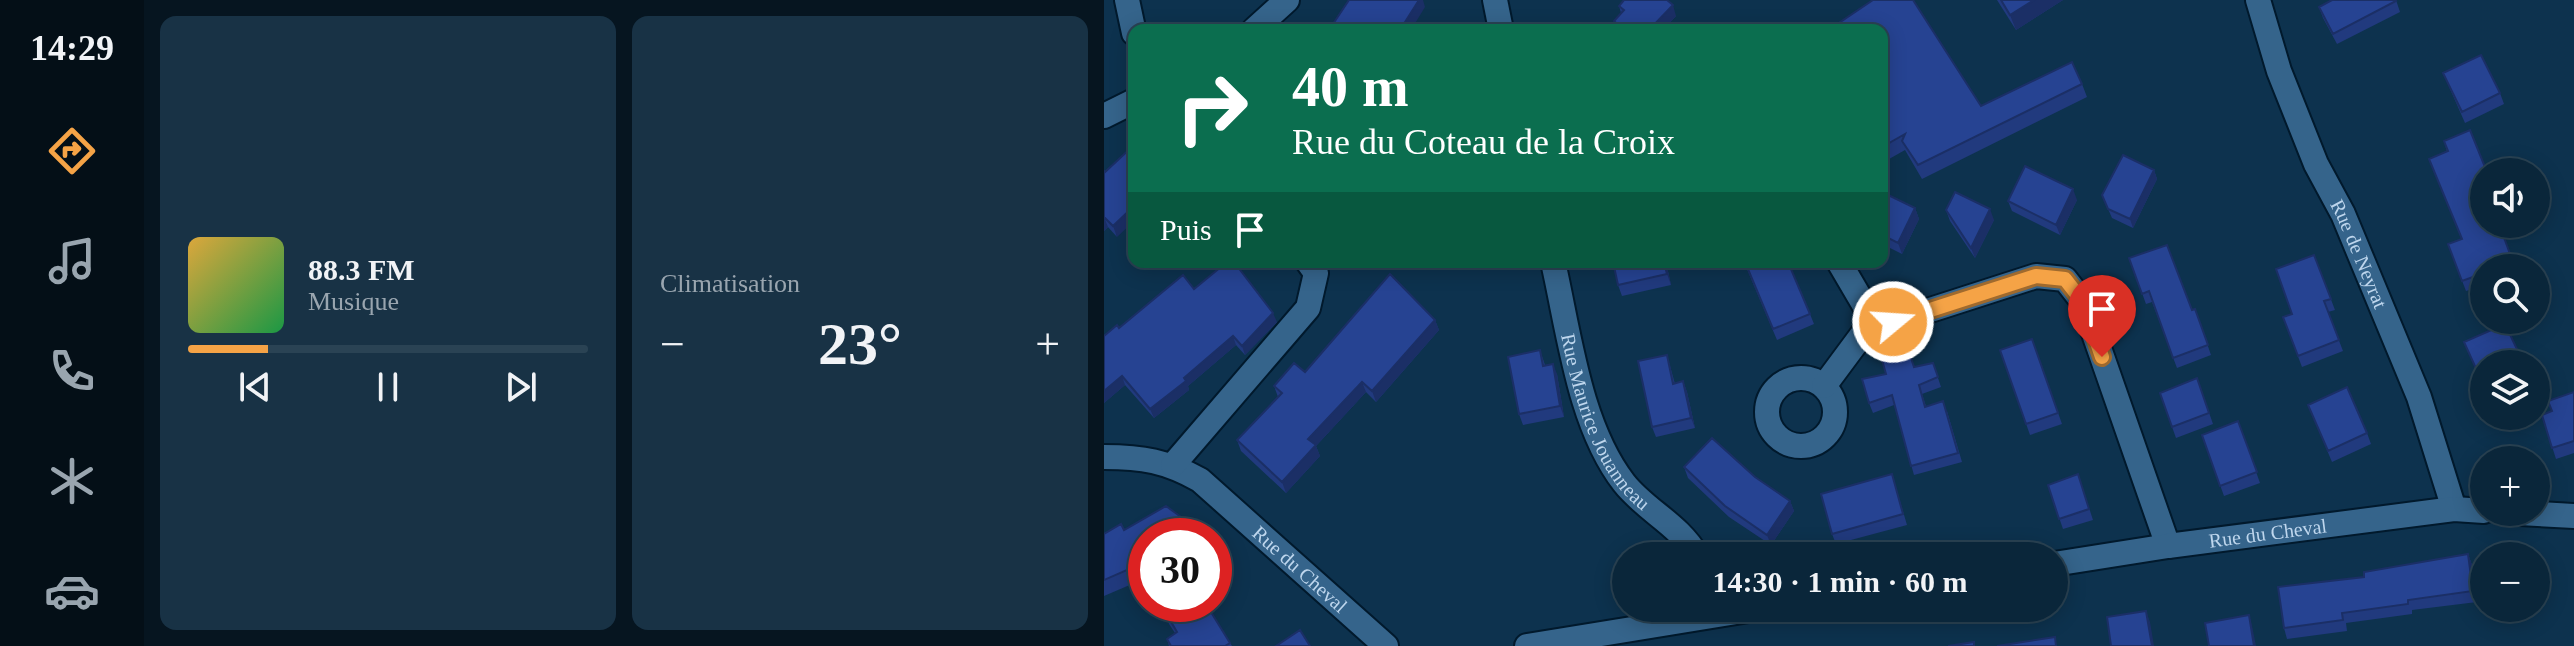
<!DOCTYPE html>
<html lang="fr">
<head>
<meta charset="utf-8">
<style>
  :root { --surface:#0a263a; --page:#183245; --text:#f1f3f6; --muted:#99a5af; --line:#2a4354; --accent:#f5a346 }
  body { margin:0; font-family:Georgia,serif; background:var(--page); color:var(--text); height:100vh; display:flex; flex-direction:column; font-size:30px; white-space:nowrap }
  * { box-sizing:border-box; margin:0 }
  p { font-size:26px; color:var(--muted) }
  .icon { flex:none; width:44px; height:44px; fill:none; stroke:currentColor; stroke-width:2; stroke-linecap:round; stroke-linejoin:round }
  .map { position:relative; flex:1; overflow:hidden }
  .sheet { display:flex; flex-direction:column; gap:16px; padding:16px; background:#061520; width:960px }
  .sheet>* { flex:none }
  .hud { position:absolute; left:24px; top:24px; width:760px; height:244px; border-radius:16px; box-shadow:0 4px 20px #0003,0 0 0 2px var(--line); background:#0b6e4f; color:#fff; overflow:hidden }
  .fabs { position:absolute; left:1366px; top:158px; display:grid; gap:16px }
  .fabs a { display:grid; place-items:center; width:80px; height:80px; border-radius:50%; background:var(--surface); box-shadow:0 4px 20px #0003,0 0 0 2px var(--line); font-size:40px }
  .speed { position:absolute; left:24px; top:518px; display:flex; gap:16px; font-size:40px; font-weight:700; text-align:center }
  .speed>* { display:grid; place-content:center; width:104px; height:104px; border-radius:50%; background:var(--surface); box-shadow:0 4px 20px #0003,0 0 0 2px var(--line); line-height:1 }
  .speed .limit { border:12px solid #d22; background:#fff; color:#111 }
  .pin { position:absolute; display:grid; place-items:center; width:68px; height:68px; color:#fff; margin:-82px -34px; border-radius:50% 50% 50% 0; rotate:-45deg; box-shadow:0 0 8px #0007 }
  .pin .icon { rotate:45deg }
  .me { position:absolute; width:88px; margin:-44px; rotate:72deg; stroke-linejoin:round; filter:drop-shadow(0 0 6px #0008) }
  .turn { display:flex; align-items:center; gap:28px; height:168px; padding:0 32px; font-size:36px }
  .turn .icon { width:104px; height:104px; stroke-width:2.5 }
  .turn b { display:block; font-size:56px; line-height:68px }
  .then { display:flex; align-items:center; height:76px; padding:0 32px; background:#0003; gap:16px; font-size:30px }
  .big { font-size:60px; font-weight:700; line-height:1.1 }
  .sheet .card { flex:1; display:flex; flex-direction:column; justify-content:center; gap:12px; min-width:0; padding:0 28px; border-radius:16px; background:var(--page) }
  .song { display:flex; align-items:center; gap:24px }
  .cover { width:96px; height:96px; border-radius:12px; background:linear-gradient(135deg,hsl(40 70% 55%),hsl(140 70% 35%)) }
  .played { height:8px; border-radius:4px; background:linear-gradient(90deg,var(--accent) 20%,var(--line) 20%) }
  .keys { display:flex; justify-content:space-around; direction:ltr }
  .heat { display:flex; justify-content:space-between; align-items:center; font-size:44px; direction:ltr }
  .sheet .tiles { flex:1; display:grid; gap:16px; grid-template-columns:repeat(2,1fr) }
  .trip { position:absolute; left:508px; top:542px; width:456px; height:80px; border-radius:40px; background:var(--surface); box-shadow:0 4px 20px #0003,0 0 0 2px var(--line); font-weight:700; line-height:80px; text-align:center }
  main { display:flex; flex:1; min-height:0 }
  .tab-bar { display:flex; flex-direction:column; width:144px; justify-content:space-around; align-items:center; background:#040f17; color:var(--muted) }
  .tab-bar .icon { width:56px; height:56px }
  .tab-bar .active { color:var(--accent) }
  .tab-bar b { font-size:36px; color:var(--text) }
  .map>svg:first-child { display:block }
</style>
</head>
<body>
<main>
<nav class="tab-bar">
<b>14:29</b>
<svg class="icon active" aria-label="directions" viewBox="0 0 24 24"><path d="M12 3l9 9-9 9-9-9zM9 14v-3h6M13 9l2 2-2 2"/></svg>
<svg class="icon" aria-label="music" viewBox="0 0 24 24"><path d="M9 18V5l10-2v13"/><circle cx="6" cy="18" r="3"/><circle cx="16" cy="16" r="3"/></svg>
<svg class="icon" aria-label="phone" viewBox="0 0 24 24"><path d="M5 4h4l2 5-3 2q2 4 5 5l2-3 5 2v4C11 20 4 13 5 4z"/></svg>
<svg class="icon" aria-label="climate" viewBox="0 0 24 24"><path d="M12 3v18M4 7l16 10M4 17L20 7"/></svg>
<svg class="icon" aria-label="car" viewBox="0 0 24 24"><path d="M5 17H2v-5l4-1 3-4h7l3 4 3 1v5h-3M9 17h6M6 11h13"/><circle cx="7" cy="17" r="2"/><circle cx="17" cy="17" r="2"/></svg>
</nav>
<section class="sheet">
<div class="tiles">
<div class="card">
<div class="song"><i class="cover"></i><div><b>88.3 FM</b><p>Musique</p></div></div>
<div class="played"></div>
<div class="keys"><svg class="icon" aria-label="previous" viewBox="0 0 24 24"><path d="M18 5L8 12l10 7zM5 5v14"/></svg><svg class="icon" aria-label="pause" viewBox="0 0 24 24"><path d="M8 5v14M16 5v14"/></svg><svg class="icon" aria-label="next" viewBox="0 0 24 24"><path d="M6 5l10 7-10 7zM19 5v14"/></svg></div>
</div>
<div class="card"><p>Climatisation</p>
<div class="heat"><a>−</a><b class="big">23°</b><a>+</a></div>
</div>
</div>
</section>
<div class="map">
<svg width="1470" height="646" viewBox="0 0 1470 646">
  <rect width="100%" height="100%" fill="#0d324e"/>
  <g fill="none" stroke-linecap="round" stroke-linejoin="round">
    <defs>
      <g id="minor">
        <path d="M23 0 30 33"/>
        <path d="M391 0 397 30"/>
        <path id="s1" d="M1154 0 1175 71 1212 164 1239 214 1315 397 1350 509"/>
        <path d="M150 30 183 0"/>
        <path d="M0 116 30 101"/>
        <path id="s2" d="M449 262C465 332 475 425 520 483 542 511 575 524 593 556"/>
        <path d="M735 262 769 320 789 322 932 276 961 279 979 302 1064 546"/>
        <circle cx="697" cy="412" r="34"/>
        <path d="M720 386 769 320"/>
        <path id="s3" d="M0 457C39 457 62 461 96 480L282 646"/>
        <path d="M69 465 204 308 212 273 204 262"/>
        <path d="M1397 512 1470 516"/>
        <path id="s4" d="M950 564 1064 546 1350 509 1380 511"/>
        <path d="M423 646 657 608"/>
      </g>
    </defs>
    <use href="#minor" stroke="#01192c" stroke-width="28"/>
    <use href="#minor" stroke="#35648b" stroke-width="24"/>
  </g>
  <path fill="#213a7e" d="M893 0H959L912 30Z
    M1228 0H1292L1296 12 1233 44 1219 18 1215 7Z
    M515 6 572 16 559 30H513L510 21 517 13Z
    M778 30 877 106 978 84 983 97 818 179 801 150 778 163Z
    M1339 73 1396 93 1400 104 1361 123Z
    M1340 141 1380 224H1395L1411 268H1380V285L1362 291 1344 244 1357 239 1343 152Z
    M1050 170 1053 179 1029 228 1008 218 998 195Z
    M1 172 13 237 4 227 0 231Z
    M778 192 811 208 815 219 798 254 778 244Z
    M973 200 956 235 908 211 904 201Z
    M842 210 890 220 871 258 846 221Z
    M1210 255 1231 310 1224 312 1239 351 1198 367 1179 317 1188 314Z
    M1025 258 1088 310 1091 309 1107 355 1073 368 1048 302 1042 304Z
    M562 262 567 285 518 296 514 285Z
    M640 262 706 314 710 324 673 340Z
    M331 320 335 330 272 402 262 392 212 446 216 456 182 493 137 451 133 440 174 397 170 386Z
    M173 322 141 355 132 345 84 386 85 390 50 418 21 385 0 403 15 328Z
    M928 339 958 424 926 435 896 350Z
    M436 350 441 365 453 374 460 417 419 425 415 414Z
    M563 355 571 384 579 381 583 392 591 428 552 437 548 427Z
    M829 363 837 387 818 394 822 406 843 411 858 462 810 475 790 405 769 413 765 403 810 367Z
    M1093 378 1109 424 1072 438 1056 393Z
    M1470 392V453L1452 459 1438 415 1448 411Z
    M1204 405 1263 433 1267 444 1228 462Z
    M1134 421 1156 483 1120 496 1098 435Z
    M580 467 651 477 686 501 690 511 667 545 625 517 584 478Z
    M788 474 803 525 732 544 728 534Z
    M974 474 989 520 959 529 944 485Z
    M20 530 42 536V578L0 596V534Z
    M1364 554 1368 565 1373 602 1308 610V614L1242 623 1243 631 1183 639 1180 628 1260 577Z
    M61 604H102L128 646H65L63 639 71 633 65 624 60 610 64 608Z"/>
  <path fill="#1b2f66" d="M315 0H319L321 7 307 30H296Z
    M930 0H959L912 30 906 15Z
    M569 5 572 16 559 30H545Z
    M1050 170 1053 179 1029 228 1026 219Z
    M969 189 973 200 956 235 952 225Z
    M30 206V221L13 237 9 226Z
    M811 208 815 219 798 254 794 243Z
    M886 209 890 220 871 258 867 248Z
    M0 217 4 227 0 231Z
    M560 262H562L567 285 563 274Z
    M169 313 173 322 141 355 138 346Z
    M331 320 335 330 272 402 268 391Z
    M129 336 132 345 84 386 85 390 50 418 46 409 80 378Z
    M449 364 453 374 460 417 456 406Z
    M18 376 21 385 0 403V391Z
    M579 381 583 392 591 428 587 418Z
    M258 382 262 392 212 446 216 456 182 493 178 482 204 439Z
    M686 501 690 511 667 545 663 535Z
    M1364 554 1368 565 1373 602 1369 591Z
    M1042 611 1046 622 1050 646H1048Z
    M1145 615 1148 626 1152 646H1150Z"/>
  <path fill="#264392" stroke="#1b2f66" stroke-width="2" d="M245 0H315L296 30H225Z
    M520 0H563L569 5 545 30H519L510 21 520 10 515 6Z
    M769 0H809L877 106 968 62 978 84 814 165 798 141 801 134 778 147V30H727L726 29Z
    M897 0H930L906 15Z
    M1228 0H1291L1292 1 1229 34 1215 7Z
    M1377 55 1396 93 1358 112 1339 73Z
    M1366 130 1383 172H1380V224H1395L1409 262 1393 268H1380V273L1358 281 1344 244 1358 239 1325 159 1344 151 1340 141Z
    M30 145V206L9 226 0 217V171L1 172Z
    M1019 155 1050 170 1026 219 1004 209 998 195Z
    M921 166 969 189 952 225 904 201Z
    M778 192 811 208 794 243 778 235Z
    M851 192 886 209 867 248 842 210Z
    M1063 245 1088 310 1091 309 1104 345 1069 358 1045 291 1038 294 1025 258Z
    M1210 255 1227 299 1220 301 1235 340 1194 356 1179 317 1188 314 1172 269Z
    M123 262H130L169 313 138 346 129 336 80 378 82 381 46 409 18 376 0 391V336L13 325 15 328 79 275 90 289Z
    M509 262H560L563 274 514 285Z
    M641 262H684L706 314 669 329Z
    M286 274 331 320 268 391 258 382 204 439 212 445 178 482 133 440 178 393 170 386 190 363 201 372Z
    M1401 324 1420 364H1380V383L1379 384 1360 342Z
    M928 339 954 413 922 424 896 350Z
    M436 350 439 366 449 364 456 406 415 414 404 357Z
    M805 352 810 367 829 363 834 377 815 385 821 407 839 401 854 453 807 466 788 395 765 403 758 379 782 374 778 360Z
    M563 355 569 384 579 381 587 418 548 427 534 361Z
    M1093 378 1105 413 1068 427 1056 393Z
    M1243 387 1263 433 1224 451 1204 405Z
    M1470 392V441L1448 448 1438 415 1448 411 1444 401Z
    M1134 421 1153 472 1116 486 1098 435Z
    M608 438 651 477 686 501 663 535 621 506 580 467Z
    M788 474 799 514 728 534 717 494Z
    M974 474 985 509 955 519 944 485Z
    M62 506 77 517 82 536H42V567L39 563 0 580V534L17 524 20 530Z
    M1364 554 1369 591 1304 600V604L1238 613 1239 620 1180 628 1174 587 1260 577V572Z
    M65 604H102L126 643 121 646H67L63 639 73 632 60 610 66 607Z
    M1042 611 1048 646H1007L1003 617Z
    M1145 615 1150 646H1105L1101 623Z
    M196 630 206 646H172Z
    M951 637 952 646H893Z
    M870 642V646H844Z"/>
  <g fill="none" stroke-linecap="round" stroke-linejoin="round">
    <defs>
      <path id="route" d="M789 322 932 276 961 279 979 302 998 357"/>
    </defs>
    <use href="#route" stroke="#9f6a2e" stroke-width="20"/>
    <use href="#route" stroke="#f5a346" stroke-width="14"/>
  </g>
  <g text-anchor="middle" stroke-width="8" stroke-linejoin="round" paint-order="stroke">
    <g font-size="20" fill="#bed6ed" stroke="#022743">
      <text dy="7" stroke="none"><textPath href="#s1" startOffset="274">Rue de Neyrat</textPath></text>
      <text dy="7" stroke="none"><textPath href="#s2" startOffset="170">Rue Maurice Jouanneau</textPath></text>
      <text dy="7" stroke="none"><textPath href="#s4" startOffset="216">Rue du Cheval</textPath></text>
      <text dy="7" stroke="none"><textPath href="#s3" startOffset="234">Rue du Cheval</textPath></text>
    </g>
  </g>
</svg>
<div class="fabs">
<a><svg class="icon" aria-label="sound" viewBox="0 0 24 24"><path d="M4 9h4l5-4v14l-5-4H4zM17 9q2 3 0 6"/></svg></a>
<a><svg class="icon" aria-label="search" viewBox="0 0 24 24"><circle cx="10" cy="10" r="6"/><path d="M15 15l6 6"/></svg></a>
<a><svg class="icon" aria-label="layers" viewBox="0 0 24 24"><path d="M12 4l9 5-9 5-9-5zM3 14l9 5 9-5"/></svg></a>
<a>+</a>
<a>−</a>
</div>
<div class="speed"><div class="limit">30</div></div>
<div class="pin" style="left:998px;top:357px;background:#d93025"><svg class="icon" aria-label="arrive" viewBox="0 0 24 24"><path d="M6 21V4h12l-3 4 3 4H6"/></svg></div>
<svg class="me" style="left:789px;top:322px" viewBox="-20 -20 40 40"><circle r="17" fill="#f5a346" stroke="#fff" stroke-width="3"/><path d="M0-11L8 9 0 5-8 9z" fill="#fff"/></svg>
<div class="trip">14:30 · 1 min · 60 m</div>
<div class="hud">
<div class="turn"><svg class="icon" aria-label="right" viewBox="0 0 24 24"><path d="M7 20v-9h11M14 6l5 5-5 5"/></svg><div><b>40 m</b>Rue du Coteau de la Croix</div></div>
<div class="then">Puis<svg class="icon" aria-label="arrive" viewBox="0 0 24 24"><path d="M6 21V4h12l-3 4 3 4H6"/></svg></div>
</div>
</div>
</main>
</body>
</html>
